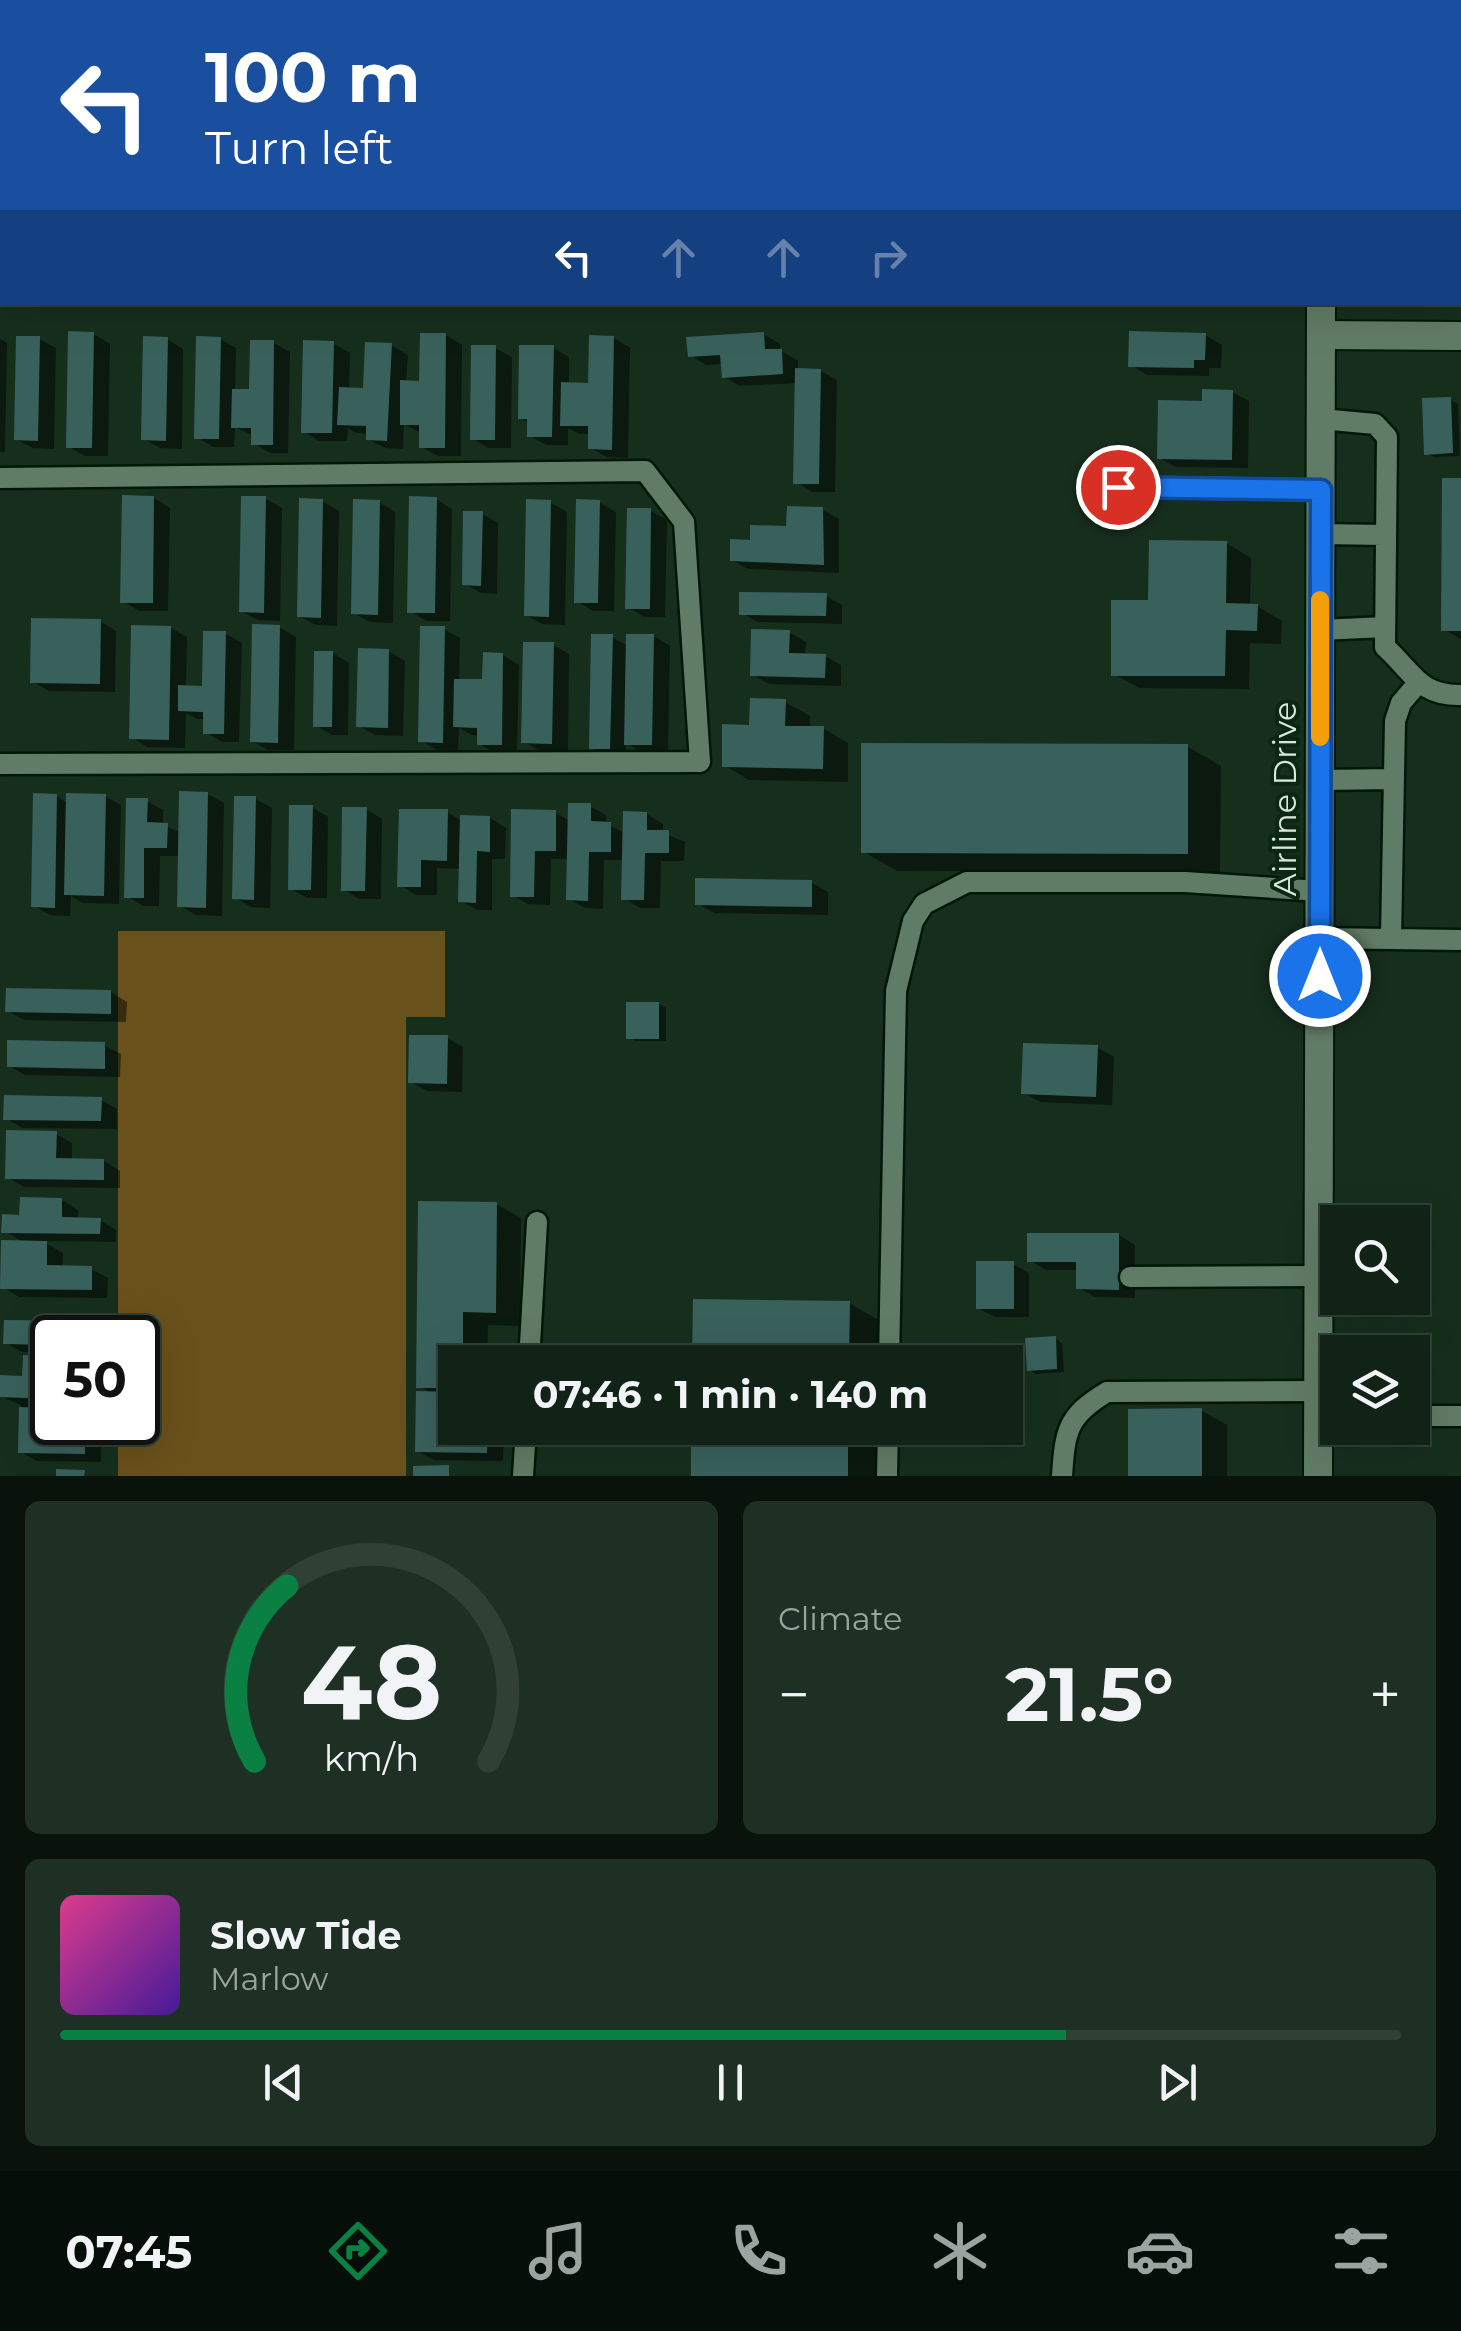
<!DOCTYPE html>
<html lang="en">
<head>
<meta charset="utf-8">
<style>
  :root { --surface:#102316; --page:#1e2f23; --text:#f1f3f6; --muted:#9ca4a1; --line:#304035; --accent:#0b8043 }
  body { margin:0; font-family:Montserrat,sans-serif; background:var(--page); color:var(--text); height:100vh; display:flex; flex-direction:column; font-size:38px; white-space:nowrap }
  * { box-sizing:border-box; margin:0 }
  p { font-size:32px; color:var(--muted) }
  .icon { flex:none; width:55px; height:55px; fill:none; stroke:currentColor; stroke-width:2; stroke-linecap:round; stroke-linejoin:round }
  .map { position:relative; height:1476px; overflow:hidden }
  .sheet { display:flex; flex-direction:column; gap:25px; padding:25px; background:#09130c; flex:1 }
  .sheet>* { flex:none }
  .banner { position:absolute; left:0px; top:0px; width:1462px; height:305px; box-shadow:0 10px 40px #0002,0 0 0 2px var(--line); background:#1a4fa0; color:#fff; overflow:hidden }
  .controls { position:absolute; left:1320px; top:1205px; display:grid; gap:20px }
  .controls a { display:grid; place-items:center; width:110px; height:110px; border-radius:0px; background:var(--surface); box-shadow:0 10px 40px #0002,0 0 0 2px var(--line); font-size:50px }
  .speed { position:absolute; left:30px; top:1315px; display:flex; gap:20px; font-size:50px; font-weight:700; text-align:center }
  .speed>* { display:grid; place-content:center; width:130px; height:130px; border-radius:50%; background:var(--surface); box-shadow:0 10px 40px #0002,0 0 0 2px var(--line); line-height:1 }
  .speed .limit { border:5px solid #111; border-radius:15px; background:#fff; color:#111 }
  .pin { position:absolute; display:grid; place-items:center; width:85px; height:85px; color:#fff; margin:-42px; border:5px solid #fff; border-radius:50%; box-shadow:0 2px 10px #0007 }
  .me { position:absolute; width:110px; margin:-55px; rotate:0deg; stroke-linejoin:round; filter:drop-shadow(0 0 8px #0008) }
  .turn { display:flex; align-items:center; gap:35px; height:210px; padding:0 40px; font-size:45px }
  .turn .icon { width:130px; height:130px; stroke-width:2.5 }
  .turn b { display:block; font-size:70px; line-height:85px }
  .lanes { display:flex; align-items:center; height:95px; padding:0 40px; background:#0003; justify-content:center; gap:50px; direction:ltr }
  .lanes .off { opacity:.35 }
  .big { font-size:75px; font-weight:700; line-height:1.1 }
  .sheet .widget { flex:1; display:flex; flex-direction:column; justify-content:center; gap:15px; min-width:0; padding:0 35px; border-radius:15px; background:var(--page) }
  .sheet .dial { align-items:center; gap:0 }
  .dial svg { height:260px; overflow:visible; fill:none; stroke:var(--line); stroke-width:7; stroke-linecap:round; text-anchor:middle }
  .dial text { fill:var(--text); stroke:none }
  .song { display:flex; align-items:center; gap:30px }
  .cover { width:120px; height:120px; border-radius:15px; background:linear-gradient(135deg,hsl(330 70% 55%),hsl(260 70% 35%)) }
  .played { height:10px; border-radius:5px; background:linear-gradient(90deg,var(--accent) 75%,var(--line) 75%) }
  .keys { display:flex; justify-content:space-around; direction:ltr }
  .heat { display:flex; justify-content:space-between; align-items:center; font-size:55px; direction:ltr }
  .sheet .tiles { flex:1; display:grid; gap:25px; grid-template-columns:1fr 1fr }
  .widget:last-child { grid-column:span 2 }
  .trip { position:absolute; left:438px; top:1345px; width:585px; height:100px; border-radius:0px; background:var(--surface); box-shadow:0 10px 40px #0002,0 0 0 2px var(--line); font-weight:700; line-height:100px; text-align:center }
  .tab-bar { display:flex; height:160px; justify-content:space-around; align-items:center; background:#060e09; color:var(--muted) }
  .tab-bar .icon { width:70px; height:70px }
  .tab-bar .active { color:var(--accent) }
  .tab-bar b { font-size:45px; color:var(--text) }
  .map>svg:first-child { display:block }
</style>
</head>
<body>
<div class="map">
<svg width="1461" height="1476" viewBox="0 0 1461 1476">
  <rect width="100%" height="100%" fill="#162f1d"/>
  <path fill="#69511b" d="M118 931H445V1017H406V1476H118V1423L138 1422V1338L118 1337Z"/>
  <path fill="#0007" d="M673 0H1018L673 2Z
    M1460 15H1461V71H1460Z
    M94 334 110 344 108 456H85L69 447Z
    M763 334 780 344V350L798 361V371H821L837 380 835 492H812L796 482 798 383 740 386 724 377 723 364 706 365 690 355Z
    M446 335 462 345 461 456H438L421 447V433L404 424 403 449 385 448 368 439V434L356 433 348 428 347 441H319L303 431 334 344 350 353 349 390 366 391 391 345 408 355 406 383H421Z
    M1205 335 1222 345 1221 368H1209V376L1147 375 1131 365Z
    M614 338 630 348 628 458 607 457 590 448 591 434H579L568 428V445H546L529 435V423L520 418 553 348 569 357V385H591Z
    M0 339 7 343 5 452H0Z
    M39 339 56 348 54 449 33 448 16 439Z
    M167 339 183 349 182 449 160 448 144 439Z
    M220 339 236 348 235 392H251L274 343 290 352 288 453H270L253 443 254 436 235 427 234 447H213L197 437Z
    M495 348 512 357 511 448H488L472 438Z
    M1232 392 1249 401 1248 468 1176 467 1159 458 1204 403Z
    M1451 400 1458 404 1460 456 1434 457 1427 453Z
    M1461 481V639L1443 629Z
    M154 498 170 508 168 611H139L123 601Z
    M266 499 282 508 280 621 258 620 241 611Z
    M436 499 452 509 450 621H426L410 611Z
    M322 501 339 511 337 626 316 625 299 616Z
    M379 502 395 512 393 623 370 622 353 613Z
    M550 502 567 512 565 625 542 624 526 615Z
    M599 502 616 512 614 611H593L576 601Z
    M823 510 839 519V573L748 569 732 560 752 542 789 529Z
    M651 511 667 520 665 617H644L628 607Z
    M482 514 498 523 497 594 481 593 465 584Z
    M1226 543 1251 558 1250 606H1257L1282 621 1281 644 1250 643 1249 689 1139 688 1114 674 1150 603Z
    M826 596 842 605V624L758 622 741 613Z
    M100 621 116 631 115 692 49 691 33 682Z
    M279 627 296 637 294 750H268L252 741Z
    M171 628 187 637 186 688 204 689 226 634 242 643 239 742H222L206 732V719H197L186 713 185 748 147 747 131 737Z
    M444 629 460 638 459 682H485L503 655 519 665 517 753H496L479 744V736L472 735 459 728 458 751 437 750 421 741Z
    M789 632 806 642 805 656H825L841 665V686L769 684 753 675Z
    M654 636 670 646 668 753H643L626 743V757H608L592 748 612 637 628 646Z
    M553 645 569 654 568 751H540L524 742Z
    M388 651 405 661 403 736 375 735 359 726Z
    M333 653 349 663 348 735H332L315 725Z
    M785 702 810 716V728L824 729 848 743V782L749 780 724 765Z
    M1188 747 1221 766 1220 872 897 871 864 852Z
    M208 794 224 803 222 916 196 915 180 906V856H160L159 906H143L127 896 147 801 163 810V825L181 833Z
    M56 796 68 803 105 796 121 805 119 904 83 903 71 896 70 916 50 915 34 906Z
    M256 799 272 808 270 908 251 907 235 898Z
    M590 806 606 815V824L625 833 647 814 663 824V833L685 842 684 861H661L660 908H640L624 898 625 860H604L603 909 585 908 569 899V859H551L550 905 528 904 512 895 514 812 556 813 570 821Z
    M312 807 328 817 327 898H307L290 888Z
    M366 809 382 819 381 899H359L343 889Z
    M447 812 462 821 490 818 506 828 505 859H492V910H477L461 901V869L437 868V895H416L400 885Z
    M812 883 828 892V915L714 913 697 903Z
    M111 992 127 1002 126 1022 24 1020 8 1011Z
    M659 1004 666 1008V1041H636L628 1037Z
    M447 1038 463 1047 462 1092 427 1091 411 1082Z
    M104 1045 121 1054 120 1077 25 1075 9 1066Z
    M1098 1048 1114 1057 1112 1105 1040 1102 1024 1093Z
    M101 1100 117 1109V1129L22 1128 6 1118Z
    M56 1134 72 1143V1161H104L120 1171V1188L24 1187 7 1177Z
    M62 1200 78 1210V1220H100L116 1230V1242L42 1241 63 1253V1268L91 1269 108 1278 107 1298 19 1297 3 1287 25 1243 4 1231 22 1217Z
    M496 1204 521 1218 520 1326 488 1325 487 1362H455V1428H504L503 1461 434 1460 417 1451 433 1394 419 1386Z
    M1119 1235 1135 1245V1298L1095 1297 1079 1288V1270H1046L1029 1260Z
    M1013 1264 1029 1273V1317H995L978 1308Z
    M695 1301 849 1303 882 1322 881 1362H694Z
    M93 1324 110 1333 109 1338H52V1352H22L6 1343Z
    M1055 1338 1062 1343 1064 1372 1036 1374 1029 1370Z
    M47 1358 52 1361V1422H77V1435H84L101 1444V1462L37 1461 21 1452V1405L0 1396Z
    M1202 1411 1227 1425V1476H1130Z
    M694 1428H881L880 1476H693Z"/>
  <path fill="#39615c" d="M68 331 94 332 92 448H66Z
    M1129 331 1206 333 1205 360H1194V368L1128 367Z
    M764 332 765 349H782L783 374 722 378 720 355 688 357 686 337Z
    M420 333H446L445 448H419V425H400V380L419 381Z
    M589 335 614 336 612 450 588 449V426H560L561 382 588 383Z
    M16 336H40L38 441 14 440Z
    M143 336 168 337 166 441 141 440Z
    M196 336 221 337 219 439H194Z
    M250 340H274L273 445H251V428H231L232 389H249Z
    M303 340 334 341 332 433H301Z
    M365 342 392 343 387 441 366 440V426L337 425 339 387 363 388Z
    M471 345H496L495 440H470Z
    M519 345H554L552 437H527V419H518Z
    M795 368 821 369 819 484H793Z
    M1202 389 1233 390 1232 460 1157 459 1158 400 1202 401Z
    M1451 397 1453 453 1424 455 1422 398Z
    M1442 478H1461V631H1441Z
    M122 495 154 496 153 603H120Z
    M241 496H266L264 613 239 612Z
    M409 496 437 497 435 613H407Z
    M299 498 323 499 321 618 297 617Z
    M353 499 380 500 378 615 351 614Z
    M526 499 551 500 549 617 524 616Z
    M576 499 600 500 598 603H574Z
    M787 506 823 507 824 565 730 561V539L750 540V525L786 526Z
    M627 508H651L650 609H625Z
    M463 511H483L481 586 462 585Z
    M1149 540 1227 541 1226 603 1258 604 1257 631 1226 630 1225 676H1111V600H1148Z
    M739 592 827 593 826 616 739 615Z
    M31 618 101 619 100 684 30 683Z
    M252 624 280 625 278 743 250 742Z
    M131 625 171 626 169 740 129 739Z
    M420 626H445L443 743 418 742Z
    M751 629 790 630 789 653 826 654 825 678 750 676Z
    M203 631H226L224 734H203V712L178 711V685L202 686Z
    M591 634H613L610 749H589Z
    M626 634H654L652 745H624Z
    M523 642H554L552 744 521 743Z
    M358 648 389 649 388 728 356 727Z
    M314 651H333L332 727H313Z
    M483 652 503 653 502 745H477V728L453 727 454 679H482Z
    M750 698 786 699 785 726H824L823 769 722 767V724L749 725Z
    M861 743 1188 744V854L861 853Z
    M179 791 208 792 206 908 177 907Z
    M33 793 57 794 55 908 31 907Z
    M66 793 106 794 104 896 64 895Z
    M234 796H256L254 900 232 899Z
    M126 798H148L147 822 168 823 167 848H144V898H124Z
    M568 803H591V821L611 822V852H589L588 901 566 900Z
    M289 805H313L311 890H288Z
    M342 807H367L365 891H341Z
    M399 809H448L447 861 421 860V887H397Z
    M511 809 556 810V851H535L534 897H510Z
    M623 811 647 812V830H669V853H645L644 900H621Z
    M460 815 490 816V852L477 851 476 903 458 902Z
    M695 878 812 880V907L695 905Z
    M6 988 111 990V1014L5 1012Z
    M626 1002H659V1039H626Z
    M409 1035H448L447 1084 408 1083Z
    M7 1040 105 1042V1069L7 1067Z
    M1023 1043 1098 1045 1096 1097 1021 1094Z
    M4 1095 102 1097 101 1121 3 1120Z
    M6 1130 57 1131 56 1158 104 1159V1180L5 1179Z
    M20 1197 62 1198V1217L101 1218 100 1234 1 1233 2 1214 19 1215Z
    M418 1201 497 1202 496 1313 463 1312V1362H455V1388H416Z
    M1027 1233H1119V1290L1076 1289V1262H1027Z
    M1 1240 47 1241V1265L92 1266V1290L0 1289Z
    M976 1261H1014V1309H976Z
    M693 1299 850 1301 849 1362H692Z
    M4 1320 94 1321V1338H52V1345L3 1344Z
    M1056 1336 1057 1369 1027 1371 1025 1338Z
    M23 1355 48 1356 47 1376H52V1399L0 1397V1375L22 1376Z
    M416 1391 455 1392V1428H488L487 1453 415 1452Z
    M19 1407 52 1408V1422H61V1432H85V1454L18 1453Z
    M1202 1408V1476H1128V1409Z
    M691 1428H848V1476H691Z
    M449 1465V1476H413V1466Z
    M56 1469 85 1470 84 1476H56Z"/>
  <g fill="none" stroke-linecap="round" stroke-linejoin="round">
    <defs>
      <path id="service" d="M1321 419 1375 424 1387 437 1385 647C1413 672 1419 696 1461 695
        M0 478 645 471 684 522 700 762 0 764
        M1118 487 1321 490
        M1320 534 1386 535
        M1320 630 1385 627
        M1320 780 1394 779
        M1320 938 1461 940
        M1391 939 1395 721 1401 703 1418 683
        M1130 1277 1319 1276
        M529 1362 537 1222
        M889 1362 896 991 913 921 924 904 967 882H1185L1320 891
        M1412 1416H1461
        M523 1476 526 1428
        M887 1476 888 1428
        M1062 1476C1065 1431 1067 1416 1107 1392L1318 1391"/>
      <path id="minor" d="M1321 335 1461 336"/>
      <path id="secondary" d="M1321 2V0
        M1318 1476 1321 302"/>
    </defs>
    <use href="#service" stroke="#011707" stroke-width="25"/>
    <use href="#minor" stroke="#011707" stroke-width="32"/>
    <use href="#secondary" stroke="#011707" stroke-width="32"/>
    <use href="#service" stroke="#617c66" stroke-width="20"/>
    <use href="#minor" stroke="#617c66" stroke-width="28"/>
    <use href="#secondary" stroke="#617c66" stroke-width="28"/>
  </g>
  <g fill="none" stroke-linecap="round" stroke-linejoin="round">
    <defs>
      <path id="route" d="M1118 487 1321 490 1320 976"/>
    </defs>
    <use href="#route" stroke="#114b97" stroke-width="25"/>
    <use href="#route" stroke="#1a73e8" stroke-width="18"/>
    <path stroke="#f59e0b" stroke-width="18" d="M1320 737V600"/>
  </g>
  <g text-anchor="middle" stroke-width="8" stroke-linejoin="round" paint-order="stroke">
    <g font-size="32" fill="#d8e7db" stroke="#0c2614">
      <text transform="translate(1285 799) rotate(-90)" y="11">Airline Drive</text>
    </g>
  </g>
</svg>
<div class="controls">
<a><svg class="icon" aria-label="search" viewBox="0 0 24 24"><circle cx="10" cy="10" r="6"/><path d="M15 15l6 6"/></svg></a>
<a><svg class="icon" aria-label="layers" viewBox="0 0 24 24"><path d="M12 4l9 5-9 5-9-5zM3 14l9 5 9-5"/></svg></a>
</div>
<div class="speed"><div class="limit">50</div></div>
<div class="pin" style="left:1118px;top:487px;background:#d93025"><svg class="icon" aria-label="arrive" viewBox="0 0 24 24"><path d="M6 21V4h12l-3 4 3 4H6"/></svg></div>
<svg class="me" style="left:1320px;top:976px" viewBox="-20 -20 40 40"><circle r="17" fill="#1a73e8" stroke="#fff" stroke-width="3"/><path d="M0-11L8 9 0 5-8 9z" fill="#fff"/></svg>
<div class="trip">07:46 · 1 min · 140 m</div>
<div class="banner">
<div class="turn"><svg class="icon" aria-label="left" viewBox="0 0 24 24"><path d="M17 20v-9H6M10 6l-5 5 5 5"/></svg><div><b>100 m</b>Turn left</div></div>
<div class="lanes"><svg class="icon" aria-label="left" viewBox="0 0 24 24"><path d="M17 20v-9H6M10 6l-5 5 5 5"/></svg><svg class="icon off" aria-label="ahead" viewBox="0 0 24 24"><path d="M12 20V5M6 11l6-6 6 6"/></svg><svg class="icon off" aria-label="ahead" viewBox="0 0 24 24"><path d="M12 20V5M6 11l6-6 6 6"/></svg><svg class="icon off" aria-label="right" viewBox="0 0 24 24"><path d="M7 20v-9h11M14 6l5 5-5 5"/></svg></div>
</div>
</div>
<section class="sheet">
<div class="tiles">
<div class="widget dial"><svg viewBox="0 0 100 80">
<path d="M14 69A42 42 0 1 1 86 69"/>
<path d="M14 69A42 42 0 0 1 24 15" stroke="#0b8043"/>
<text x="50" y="56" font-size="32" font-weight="700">48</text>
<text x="50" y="72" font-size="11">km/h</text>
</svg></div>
<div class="widget"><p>Climate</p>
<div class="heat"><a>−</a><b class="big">21.5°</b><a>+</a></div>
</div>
<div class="widget">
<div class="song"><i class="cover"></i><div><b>Slow Tide</b><p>Marlow</p></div></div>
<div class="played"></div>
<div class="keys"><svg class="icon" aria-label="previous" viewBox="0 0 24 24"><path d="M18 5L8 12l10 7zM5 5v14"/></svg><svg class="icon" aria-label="pause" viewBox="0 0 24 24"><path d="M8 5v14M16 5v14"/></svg><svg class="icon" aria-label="next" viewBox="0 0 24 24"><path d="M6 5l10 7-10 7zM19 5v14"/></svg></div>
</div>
</div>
</section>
<nav class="tab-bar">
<b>07:45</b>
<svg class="icon active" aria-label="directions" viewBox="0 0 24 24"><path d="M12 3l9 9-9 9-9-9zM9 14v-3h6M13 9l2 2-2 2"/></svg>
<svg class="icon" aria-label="music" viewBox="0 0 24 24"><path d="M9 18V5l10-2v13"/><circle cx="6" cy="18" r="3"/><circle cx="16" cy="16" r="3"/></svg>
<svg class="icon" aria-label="phone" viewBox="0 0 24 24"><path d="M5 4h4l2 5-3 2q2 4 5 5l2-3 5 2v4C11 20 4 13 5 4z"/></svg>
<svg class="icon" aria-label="climate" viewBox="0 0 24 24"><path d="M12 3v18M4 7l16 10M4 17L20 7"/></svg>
<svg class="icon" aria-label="car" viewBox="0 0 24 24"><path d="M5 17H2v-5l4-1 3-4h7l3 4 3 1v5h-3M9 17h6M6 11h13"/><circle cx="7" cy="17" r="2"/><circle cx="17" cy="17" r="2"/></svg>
<svg class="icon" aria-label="filters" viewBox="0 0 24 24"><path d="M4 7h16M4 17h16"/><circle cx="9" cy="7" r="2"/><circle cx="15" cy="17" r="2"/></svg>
</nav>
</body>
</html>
